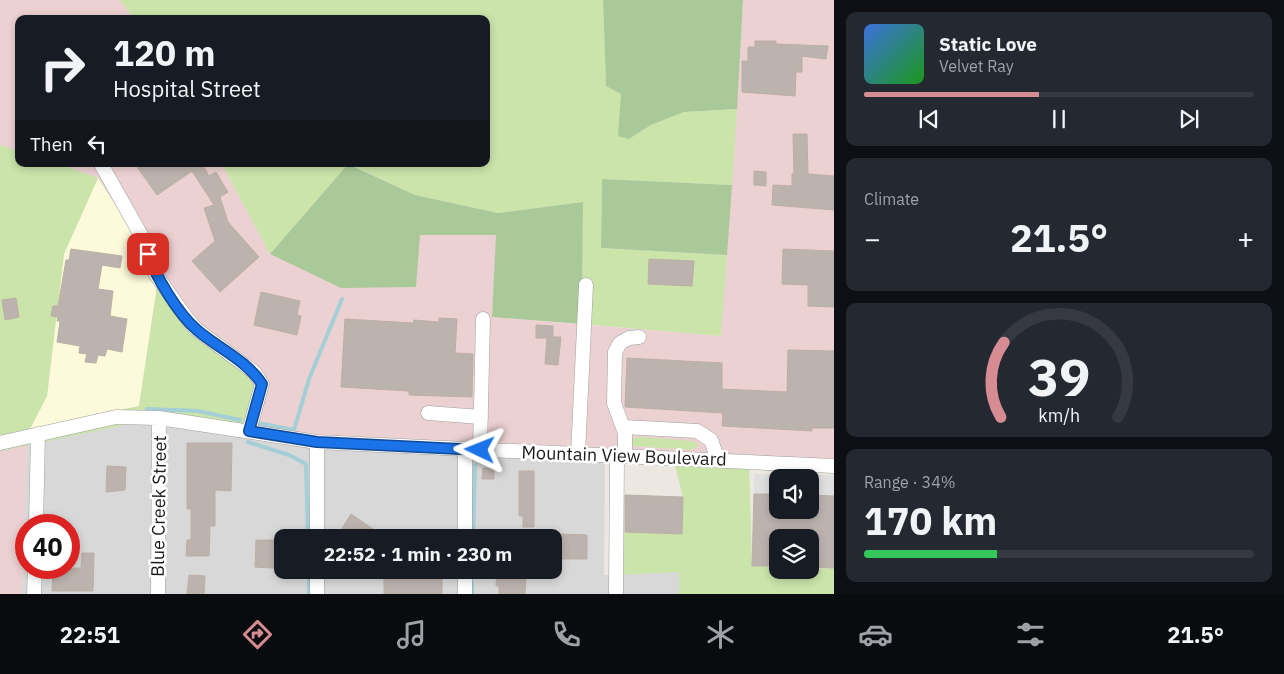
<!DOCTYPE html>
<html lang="en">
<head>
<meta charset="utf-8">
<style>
  :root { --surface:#171b24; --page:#242831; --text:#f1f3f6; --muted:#9ea1a6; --line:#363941; --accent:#d78c93 }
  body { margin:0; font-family:"IBM Plex Sans",sans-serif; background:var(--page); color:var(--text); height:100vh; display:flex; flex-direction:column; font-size:19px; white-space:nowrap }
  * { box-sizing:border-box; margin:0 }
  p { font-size:16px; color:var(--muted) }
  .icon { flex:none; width:28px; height:28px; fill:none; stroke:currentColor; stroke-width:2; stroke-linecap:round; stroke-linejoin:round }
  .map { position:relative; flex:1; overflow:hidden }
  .details { display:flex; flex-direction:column; gap:12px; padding:12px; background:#0d0f14; width:450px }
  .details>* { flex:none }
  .top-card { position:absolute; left:15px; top:15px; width:475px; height:152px; border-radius:10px; box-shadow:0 2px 8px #0003; background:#171b24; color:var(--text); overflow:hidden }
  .tools { position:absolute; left:769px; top:469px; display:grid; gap:10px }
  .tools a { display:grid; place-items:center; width:50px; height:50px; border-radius:10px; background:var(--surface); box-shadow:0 2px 8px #0003; font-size:25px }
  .speed { position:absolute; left:15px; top:514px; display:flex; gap:10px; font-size:25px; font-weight:700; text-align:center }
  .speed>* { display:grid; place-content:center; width:65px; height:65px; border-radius:50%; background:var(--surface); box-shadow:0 2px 8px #0003; line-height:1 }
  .speed .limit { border:8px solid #d22; background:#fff; color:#111 }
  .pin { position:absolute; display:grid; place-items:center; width:42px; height:42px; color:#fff; margin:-21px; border-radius:10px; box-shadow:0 2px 8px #0006 }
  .me { position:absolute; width:55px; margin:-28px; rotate:272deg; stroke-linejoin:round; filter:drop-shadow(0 0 4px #0008) }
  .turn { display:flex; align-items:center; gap:18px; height:105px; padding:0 15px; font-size:22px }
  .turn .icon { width:65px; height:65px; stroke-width:2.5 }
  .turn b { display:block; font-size:35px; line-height:42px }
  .then { display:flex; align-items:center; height:48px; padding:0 15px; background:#0003; gap:10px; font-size:19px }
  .big { font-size:38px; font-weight:700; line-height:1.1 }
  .details .widget { flex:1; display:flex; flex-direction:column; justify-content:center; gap:8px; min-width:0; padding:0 18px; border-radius:10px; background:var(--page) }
  .details .dial { align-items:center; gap:0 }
  .dial svg { height:130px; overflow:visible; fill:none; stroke:var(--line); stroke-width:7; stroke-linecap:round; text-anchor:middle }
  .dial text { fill:var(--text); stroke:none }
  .song { display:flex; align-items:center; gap:15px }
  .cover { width:60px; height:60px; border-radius:8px; background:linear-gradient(135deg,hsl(220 70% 55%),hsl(120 70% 35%)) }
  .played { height:5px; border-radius:2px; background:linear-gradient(90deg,var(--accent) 45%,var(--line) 45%) }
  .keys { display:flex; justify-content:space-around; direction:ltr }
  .heat { display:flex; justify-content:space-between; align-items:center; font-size:28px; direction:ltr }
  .charge { height:8px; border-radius:4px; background:linear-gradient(90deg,#34c759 34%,var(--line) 0) }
  .trip { position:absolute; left:274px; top:529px; width:288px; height:50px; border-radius:10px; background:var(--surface); box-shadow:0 2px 8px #0003; font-weight:700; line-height:50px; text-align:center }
  .tab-bar { display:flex; height:80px; justify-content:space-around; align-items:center; background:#090b0e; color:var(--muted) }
  .tab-bar .icon { width:35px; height:35px }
  .tab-bar .selected { color:var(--accent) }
  .tab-bar b { font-size:22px; color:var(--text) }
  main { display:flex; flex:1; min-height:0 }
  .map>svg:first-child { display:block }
</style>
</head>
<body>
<main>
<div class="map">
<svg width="834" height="594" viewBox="0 0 834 594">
  <rect width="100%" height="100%" fill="#ece8e1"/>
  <path fill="#d9d8d8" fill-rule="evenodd" d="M159 418 605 455 604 575 679 572V594H22L27 444ZM26 525H69V568H26ZM282 538H552V570H282Z"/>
  <path fill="#ecd1d2" d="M0 0H120L134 19H19V151L0 145Z
    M743 0H834V466L625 456 249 431 193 324 98 178 59 164H222L270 254 419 234 497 235 492 317 721 336Z
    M27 444 22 594H0V451Z"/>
  <path fill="#fcfada" d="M98 178 159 273 139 406 30 429 47 396 64 254Z"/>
  <path fill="#cae4aa" d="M120 0H603L606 86 621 94 629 139 651 125 684 112 737 109 732 185 602 179 601 248 727 255 721 336 582 324 583 202 498 213 415 195 349 164H486V19H134Z
    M0 145 19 151V164H59L98 178 64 254 47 396 30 429 139 406 159 273 193 324 255 384 249 431 159 418 0 451Z
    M222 164H348L270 254Z
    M645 437 692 441 697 443 698 446 692 450 633 446 631 441 634 438Z
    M673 458 749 461 752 566H777L778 570 834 568V594H679V572L616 575 618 532 682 534 683 497Z"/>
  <path fill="#aac999" d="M603 0H743L737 109 684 112 651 125 629 139 618 136 621 94 606 86Z
    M348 164 415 195 498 213 583 202 582 324 492 317 496 235H420L416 287 341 288 270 254Z
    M602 179 732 185 727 255 601 248Z"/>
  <path fill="#dfdfdf" d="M754 474 834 475V496L810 495V478H778L777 494H754Z"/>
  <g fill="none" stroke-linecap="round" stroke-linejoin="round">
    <path stroke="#a4cfd7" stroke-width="4" d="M147 409 198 411 240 420
      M258 423 294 430 309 379 342 299
      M248 442 289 455 306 464 308 538
      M473 538 475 465
      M309 570V594
      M472 582V594"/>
  </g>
  <path fill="#bcb3ae" stroke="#bcaea5" d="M755 41H776V44L828 46 826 59 802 56V72H796L795 96 742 92V61H748V47H755Z
    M793 134H807L808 174 834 176V210L772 205 773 185 792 186V174H794Z
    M135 164H202L209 176 216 172 228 192 220 197 228 222 259 257 220 292 192 261 215 241 204 208 214 205 192 171 157 195Z
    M754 171 766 172V186L754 185Z
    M71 249 122 256 120 268 102 265 98 289 113 291 110 316 127 319 122 352 107 349 105 356 98 355 96 363 85 362 87 354 79 353 80 346 57 342 60 321H57L58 317 51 316 53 306H58L66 260H69Z
    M783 249 834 251V307L808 306V285L782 284Z
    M649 259 694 261 692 286 648 284Z
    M261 292 300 301 297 315 301 316 297 335 254 325Z
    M16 298 19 317 5 320 2 300Z
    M439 318 457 319 455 353 473 354 472 397 409 395V391L341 387 345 319 413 323 414 320 439 322Z
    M536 325 553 326V337H561L558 365 545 364 547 338H536Z
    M788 350 834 351V428H812V431L722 426 723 413 625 407 627 358 722 363V389L787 392Z
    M187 443H232L231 491 215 490V526H210L209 556H186L187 540H191V509H187Z
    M107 466 126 467 125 490 106 492Z
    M483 468H494V479H482Z
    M519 471H534V527H523V516H519Z
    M754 494H778V510H810V495L834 496V568L810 567V538H778V566H752Z
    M625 495 683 497 682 534 625 532Z
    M351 514 373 529 368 538H336Z
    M559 534 587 535V559H559Z
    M256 540H276L274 568 255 567Z
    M82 553H94L93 591H52L53 568H81Z
    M384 570H442V594H384Z
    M497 572 526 575 525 594H499V586H496Z
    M189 575 205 576 204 594H187Z"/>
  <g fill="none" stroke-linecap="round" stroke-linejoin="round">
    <defs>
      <path id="minor" d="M101 164 141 235 154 272 186 317 196 329 254 372 262 384 249 431
        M428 413 481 417
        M624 427 697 431 711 440 718 460
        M0 443 116 417 159 418 317 442 834 466
        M480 450 483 319
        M578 454 586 285
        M625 456V433L614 403 615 352 620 343 629 338 639 337
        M36 525 38 434
        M317 538V442
        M465 538V450
        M34 594 35 568
        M158 594 159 418
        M317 594V570
        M465 594V570
        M616 594 617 455"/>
    </defs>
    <use href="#minor" stroke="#9f9f9f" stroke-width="15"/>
    <use href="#minor" stroke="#fff" stroke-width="14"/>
  </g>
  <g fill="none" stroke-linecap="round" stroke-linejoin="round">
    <defs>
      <path id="route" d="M148 254C156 277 178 314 197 330 218 348 246 360 262 384L249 431 317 442 480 450"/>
    </defs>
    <use href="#route" stroke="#114b97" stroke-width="12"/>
    <use href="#route" stroke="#1a73e8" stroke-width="9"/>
  </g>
  <g text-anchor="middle" stroke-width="5" stroke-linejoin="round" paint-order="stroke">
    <g font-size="18" fill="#1b1b1b" stroke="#fff">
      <text transform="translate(624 456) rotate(2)" y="6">Mountain View Boulevard</text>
      <text transform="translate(159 506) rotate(-89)" y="6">Blue Creek Street</text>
    </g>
  </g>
</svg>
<div class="tools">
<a><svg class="icon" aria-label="sound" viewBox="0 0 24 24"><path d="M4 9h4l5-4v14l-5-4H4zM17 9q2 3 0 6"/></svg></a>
<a><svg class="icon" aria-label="layers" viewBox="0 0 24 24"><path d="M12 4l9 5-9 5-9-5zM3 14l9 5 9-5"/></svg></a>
</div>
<div class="speed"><div class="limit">40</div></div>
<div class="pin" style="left:148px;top:254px;background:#d93025"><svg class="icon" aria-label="arrive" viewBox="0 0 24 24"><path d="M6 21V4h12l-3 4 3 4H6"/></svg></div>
<svg class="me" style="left:480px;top:450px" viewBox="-20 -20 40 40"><path d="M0-17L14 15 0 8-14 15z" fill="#1a73e8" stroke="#fff" stroke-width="4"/></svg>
<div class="trip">22:52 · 1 min · 230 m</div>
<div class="top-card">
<div class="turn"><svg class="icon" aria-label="right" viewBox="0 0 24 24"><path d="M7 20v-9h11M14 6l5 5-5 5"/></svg><div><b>120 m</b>Hospital Street</div></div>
<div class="then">Then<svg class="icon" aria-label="left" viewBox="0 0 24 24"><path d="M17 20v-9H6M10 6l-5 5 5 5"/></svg></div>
</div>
</div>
<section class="details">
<div class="widget">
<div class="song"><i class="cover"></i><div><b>Static Love</b><p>Velvet Ray</p></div></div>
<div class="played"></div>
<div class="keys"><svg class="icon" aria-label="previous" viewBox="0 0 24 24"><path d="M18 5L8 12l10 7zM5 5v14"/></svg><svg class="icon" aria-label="pause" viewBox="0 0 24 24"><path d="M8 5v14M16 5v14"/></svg><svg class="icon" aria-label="next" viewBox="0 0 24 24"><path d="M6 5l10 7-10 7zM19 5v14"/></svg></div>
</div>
<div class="widget"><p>Climate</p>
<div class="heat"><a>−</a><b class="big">21.5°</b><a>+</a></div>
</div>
<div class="widget dial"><svg viewBox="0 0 100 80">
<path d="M14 69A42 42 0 1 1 86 69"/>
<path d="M14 69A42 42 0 0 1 16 23" stroke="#d78c93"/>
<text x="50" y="56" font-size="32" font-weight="700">39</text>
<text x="50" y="72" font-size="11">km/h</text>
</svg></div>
<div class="widget"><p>Range · 34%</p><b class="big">170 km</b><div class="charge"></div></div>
</section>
</main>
<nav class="tab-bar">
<b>22:51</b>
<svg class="icon selected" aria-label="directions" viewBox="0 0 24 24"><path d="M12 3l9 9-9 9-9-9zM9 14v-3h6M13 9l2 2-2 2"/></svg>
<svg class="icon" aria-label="music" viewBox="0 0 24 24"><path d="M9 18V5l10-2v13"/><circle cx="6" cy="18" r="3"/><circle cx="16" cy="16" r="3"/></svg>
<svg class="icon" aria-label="phone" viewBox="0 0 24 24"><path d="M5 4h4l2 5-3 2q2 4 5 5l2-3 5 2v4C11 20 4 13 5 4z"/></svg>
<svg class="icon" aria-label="climate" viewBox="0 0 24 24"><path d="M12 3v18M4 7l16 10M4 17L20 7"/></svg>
<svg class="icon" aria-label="car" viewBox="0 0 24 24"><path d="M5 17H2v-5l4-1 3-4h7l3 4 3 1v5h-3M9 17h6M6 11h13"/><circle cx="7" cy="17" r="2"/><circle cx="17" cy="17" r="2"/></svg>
<svg class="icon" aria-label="filters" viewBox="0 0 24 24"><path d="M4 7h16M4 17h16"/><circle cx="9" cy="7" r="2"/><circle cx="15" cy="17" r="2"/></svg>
<b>21.5°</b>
</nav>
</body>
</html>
